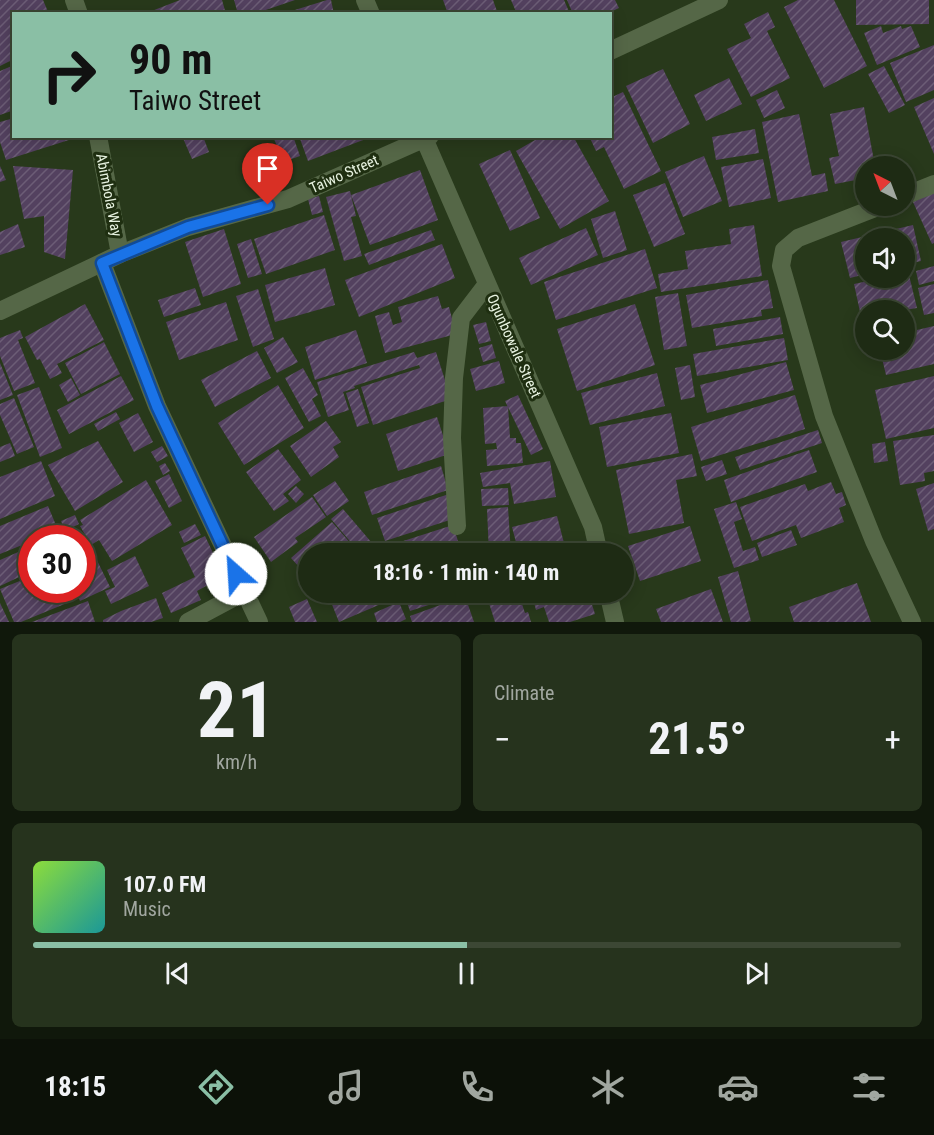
<!DOCTYPE html>
<html lang="en">
<head>
<meta charset="utf-8">
<style>
  :root { --surface:#1e2b14; --page:#26331d; --text:#f1f3f6; --muted:#a1a7a0; --line:#3c4734; --accent:#8abfa5 }
  body { margin:0; font-family:"Roboto Condensed",sans-serif; background:var(--page); color:var(--text); height:100vh; display:flex; flex-direction:column; font-size:22px; white-space:nowrap }
  * { box-sizing:border-box; margin:0 }
  p { font-size:20px; color:var(--muted) }
  .icon { flex:none; width:33px; height:33px; fill:none; stroke:currentColor; stroke-width:2; stroke-linecap:round; stroke-linejoin:round }
  .map { position:relative; height:622px; overflow:hidden }
  .side { display:flex; flex-direction:column; gap:12px; padding:12px; background:#10180b; flex:1 }
  .side>* { flex:none }
  .guide { position:absolute; left:12px; top:12px; width:600px; height:126px; border-radius:0px; box-shadow:0 3px 15px #0003,0 0 0 2px var(--line); background:#8abfa5; color:#111; overflow:hidden }
  .needle { width:39px; rotate:318deg }
  .fabs { position:absolute; left:855px; top:156px; display:grid; gap:12px }
  .fabs a { display:grid; place-items:center; width:60px; height:60px; border-radius:50%; background:var(--surface); box-shadow:0 3px 15px #0003,0 0 0 2px var(--line); font-size:30px }
  .speed { position:absolute; left:18px; top:525px; display:flex; gap:12px; font-size:30px; font-weight:700; text-align:center }
  .speed>* { display:grid; place-content:center; width:78px; height:78px; border-radius:50%; background:var(--surface); box-shadow:0 3px 15px #0003,0 0 0 2px var(--line); line-height:1 }
  .speed .limit { border:9px solid #d22; background:#fff; color:#111 }
  .pin { position:absolute; display:grid; place-items:center; width:51px; height:51px; color:#fff; margin:-62px -26px; border-radius:50% 50% 50% 0; rotate:-45deg; box-shadow:0 0 6px #0007 }
  .pin .icon { rotate:45deg }
  .me { position:absolute; width:66px; margin:-33px; rotate:334deg; stroke-linejoin:round; filter:drop-shadow(0 0 4px #0008) }
  .turn { display:flex; align-items:center; gap:21px; height:126px; padding:0 18px; font-size:27px }
  .turn .icon { width:78px; height:78px; stroke-width:2.5 }
  .turn b { display:block; font-size:42px; line-height:51px }
  .big { font-size:45px; font-weight:700; line-height:1.1 }
  .side .tile { flex:1; display:flex; flex-direction:column; justify-content:center; gap:9px; min-width:0; padding:0 21px; border-radius:9px; background:var(--page) }
  .side .dial { align-items:center; gap:0 }
  .dial b { font-size:78px; line-height:1 }
  .song { display:flex; align-items:center; gap:18px }
  .cover { width:72px; height:72px; border-radius:9px; background:linear-gradient(135deg,hsl(90 70% 55%),hsl(180 70% 35%)) }
  .played { height:6px; border-radius:3px; background:linear-gradient(90deg,var(--accent) 50%,var(--line) 50%) }
  .keys { display:flex; justify-content:space-around; direction:ltr }
  .heat { display:flex; justify-content:space-between; align-items:center; font-size:33px; direction:ltr }
  .side .tiles { flex:1; display:grid; gap:12px; grid-template-columns:1fr 1fr }
  .tile:last-child { grid-column:span 2 }
  .trip { position:absolute; left:298px; top:543px; width:336px; height:60px; border-radius:30px; background:var(--surface); box-shadow:0 3px 15px #0003,0 0 0 2px var(--line); font-weight:700; line-height:60px; text-align:center }
  .tab-bar { display:flex; height:96px; justify-content:space-around; align-items:center; background:#0c1108; color:var(--muted) }
  .tab-bar .icon { width:42px; height:42px }
  .tab-bar .on { color:var(--accent) }
  .tab-bar b { font-size:27px; color:var(--text) }
  .map>svg:first-child { display:block }
</style>
</head>
<body>
<div class="map">
<svg width="934" height="622" viewBox="0 0 934 622">
  <defs>
    <pattern id="building-hatch" width="6" height="6" patternUnits="userSpaceOnUse" patternTransform="scale(1.5)"><rect width="6" height="6" fill="#53415f"/><path d="M-1 1l2-2M0 6l6-6M5 7l2-2" fill="none" stroke="#6c5d76"/></pattern>
  </defs>
  <rect width="100%" height="100%" fill="#28391b"/>
  <path fill="url(#building-hatch)" d="M0 0H43L49 14H14V59L0 66Z
    M180 0H222L226 14H144Z
    M234 0H295L254 14H238Z
    M327 0H331L334 14H282Z
    M443 0H493L498 14H448Z
    M511 0H564L570 14H517Z
    M567 0H615L619 8 606 14H573Z
    M798 0H834L867 66 824 88 784 7Z
    M856 0H929V24L856 25Z
    M768 12 775 27 767 31 790 78 751 97 727 49 751 38 744 24Z
    M881 26 883 33 901 26 902 29 911 26 920 47 877 65 864 33Z
    M934 45V90L906 102 890 63Z
    M14 65V110L0 115V71Z
    M884 66 905 105 889 113 868 74Z
    M663 69 690 124 653 143 626 86Z
    M729 78 742 104 706 121 694 95Z
    M777 90 785 108 764 118 756 100Z
    M623 92 661 171 624 189 604 147 596 151 589 136H610V98Z
    M934 98V154L914 107Z
    M864 107 875 166H866V178L835 184 829 158 839 156 830 114Z
    M799 114 812 176 825 173 828 191 778 202 762 122Z
    M14 118V136H72V139L6 160 0 142V122Z
    M755 129 759 153 716 160 712 137Z
    M182 136H209L204 139 209 152 192 159Z
    M273 136H293L300 156 283 162Z
    M299 136H371V137L308 161Z
    M542 136H573L609 201 560 229 516 151Z
    M510 150 540 218 510 231 479 164Z
    M704 156 722 201 683 217 665 172Z
    M763 159 771 198 729 207 721 167Z
    M0 166 6 180 0 182Z
    M13 166 73 170 65 259 44 252V216L24 219Z
    M420 170 438 220 370 245 351 195Z
    M665 183 685 234 654 247 633 195Z
    M350 191 356 216 351 217 362 256 344 261 326 197Z
    M934 192V243L932 244 913 202Z
    M319 196 323 212 312 215 308 199Z
    M615 211 627 250 603 258 591 219Z
    M324 215 335 250 266 274 254 239Z
    M18 224 25 247 0 255V232Z
    M754 225 762 276 661 292 658 274 688 269 685 251 731 244 729 229Z
    M913 225 921 261 904 265V238H866V274L850 278 841 242Z
    M586 228 598 255 531 285 519 258Z
    M224 229 241 284 203 297 185 242Z
    M431 230 435 240 369 265 364 254Z
    M251 239 262 274 248 278 237 244Z
    M442 244 455 278 359 317 345 280Z
    M645 249 657 288 556 320 544 282Z
    M934 266V281L919 285 916 271Z
    M325 268 335 305 275 322 265 285Z
    M908 271 917 308 905 310H866V320L862 321 854 284 882 278H904V272Z
    M768 280 773 308 761 310 762 316 692 328 686 295Z
    M934 284V313L924 315 918 288Z
    M195 288 201 305 164 317 158 300Z
    M258 289 274 339 253 347 236 296Z
    M678 293 687 346 664 350 655 297Z
    M438 296 442 309 449 307 456 334 385 353 375 316 389 312 393 325 402 322 398 307Z
    M226 302 238 340 179 360 166 322Z
    M85 304 104 340 57 364 62 373 50 379 40 359 37 360 25 337Z
    M635 304 655 365 577 391 557 329Z
    M780 317 783 334 716 346 713 329Z
    M486 322 491 341 479 344 473 325Z
    M934 326V364L886 375 880 350H904V333Z
    M20 330 23 338 18 340 35 383 14 391 0 356V338Z
    M356 330 367 363 315 380 305 347Z
    M283 337 298 362 277 373 264 348Z
    M784 338 788 360 697 376 693 354Z
    M104 342 120 374 81 394 65 363Z
    M492 344 496 358 483 362 479 348Z
    M257 351 271 378 215 407 201 380Z
    M414 352 417 358 436 352 451 399 373 425 361 387 420 368 419 365 354 386 355 388 343 392 349 410 328 417 317 382Z
    M499 361 505 383 476 391 470 369Z
    M786 362 794 390 707 413 700 385Z
    M0 363 13 395 0 400Z
    M690 365 695 397 681 400 675 368Z
    M303 368 318 395 312 399 321 416 309 422 285 378Z
    M657 373 665 406 590 425 581 393Z
    M121 376 134 400 69 434 57 410Z
    M934 376V428L886 439 875 390Z
    M71 378 80 395 68 402 59 385Z
    M278 385 304 428 244 465 218 423Z
    M39 387 62 448 40 457 17 395Z
    M358 389 369 423 357 427 346 393Z
    M518 395 543 449 531 455 505 401Z
    M795 395 805 429 701 461 691 427Z
    M14 398 34 447 17 454 0 415V404Z
    M508 406 510 438H516V443H521L523 463 487 466 486 450 497 449 496 443 485 444 483 408Z
    M116 412 120 419 98 431 94 424Z
    M138 413 153 442 134 452 119 423Z
    M671 413 679 453 607 467 599 427Z
    M437 417 449 454 398 471 386 434Z
    M326 421 341 442 333 447 339 457 311 477 290 446Z
    M818 430 822 443 740 470 735 457Z
    M934 435V471L924 473 925 481 900 485 893 441Z
    M98 441 123 482 75 511 48 465Z
    M885 442 888 461 874 463 872 444Z
    M10 443 15 456 0 462V447Z
    M162 446 168 456 157 462 151 452Z
    M278 449 301 480 283 494 289 501 274 511 246 472Z
    M809 450 817 472 731 502 724 480Z
    M692 454 697 476 676 480 684 523 629 534 616 470Z
    M722 460 727 474 706 481 701 467Z
    M41 461 55 496 0 519V477Z
    M550 461 556 497 514 504 510 483 483 487 480 473Z
    M165 463 170 471 163 475 159 466Z
    M441 466 448 490 372 515 364 492Z
    M169 474 182 501 169 508 155 481Z
    M146 480 172 525 112 561 99 540 91 545 80 526 83 525 80 520Z
    M335 481 349 501 327 516 313 495Z
    M831 482 836 494 842 492 846 505 839 508 844 522 801 538 796 525 752 541 740 507 805 484 808 491Z
    M934 483V529L928 531 916 489Z
    M296 486 304 494 296 503 288 494Z
    M508 488 509 505 482 506 481 489Z
    M449 494 456 518 385 541 377 518Z
    M312 497 326 517 295 538 298 542 271 562 254 537Z
    M736 502 742 519 734 522 743 551 755 547 759 560 734 568 714 509Z
    M48 506 58 530 37 538H32V541L0 554V526Z
    M508 507 511 554H489L487 509Z
    M343 509 372 543 361 554H353L349 549 354 546 331 519Z
    M75 515 79 524 65 531 61 521Z
    M557 516 564 543 519 554 512 527Z
    M332 522 352 545 342 554H309V578L291 558Z
    M195 524 201 535 184 543 179 532Z
    M453 525 462 554H397L394 544Z
    M690 526 701 561 640 581 628 546Z
    M791 530 797 545 762 557 757 543Z
    M63 532 67 538H47Z
    M205 536 231 591 215 598 208 585 197 591 201 600 171 613 162 593 195 577 181 548Z
    M32 546V571L0 586V560Z
    M90 546 110 587 80 601 75 590H82V549Z
    M135 556 149 586 111 604 105 591 115 587 107 570Z
    M738 571 751 621 747 622H731L718 577Z
    M32 576V590H61L67 603 21 622H14L0 589Z
    M857 583 871 622H794L789 607Z
    M711 589 723 622H661L656 609Z
    M327 592H401L402 595 339 622Z
    M420 592H466V593L410 611 405 597Z
    M501 592H518L525 613 528 612 531 622H495L487 597Z
    M540 592H588L595 614 570 622H549L544 607 536 610 532 595Z
    M465 596 474 622H412L410 616Z
    M156 598 163 618 151 622H103V620L121 611Z
    M307 599 317 622H295L289 607Z
    M88 601 95 622H32Z
    M399 602 406 619 400 622H377L374 613Z
    M0 603 9 622H0Z"/>
  <g fill="none" stroke-linecap="round" stroke-linejoin="round">
    <path stroke="#556747" stroke-width="18" d="M365 0 371 14
      M610 51 719 0
      M423 136 593 527 599 554
      M904 196 934 184
      M880 206 798 238 784 250 781 266 824 416 874 541 912 622
      M120 254 188 227 288 199 430 136
      M102 263 157 406 259 622
      M457 526 452 438 454 378 461 318 487 284
      M608 592 615 622
      M188 622 244 592"/>
    <path stroke="#556747" stroke-width="18" d="M74 0 79 14
      M0 311 120 254 98 136"/>
  </g>
  <g fill="none" stroke-linecap="round" stroke-linejoin="round">
    <defs>
      <path id="route" d="M236 574 157 406 102 263 188 227 268 205"/>
    </defs>
    <use href="#route" stroke="#114b97" stroke-width="15"/>
    <use href="#route" stroke="#1a73e8" stroke-width="10"/>
  </g>
  <g text-anchor="middle" stroke-width="6" stroke-linejoin="round" paint-order="stroke">
    <g font-size="15" fill="#e7f2e0" stroke="#1f2f11">
      <text transform="translate(344 174) rotate(-24)" y="5">Taiwo Street</text>
      <text transform="translate(109 195) rotate(79)" y="5">Abimbola Way</text>
      <text transform="translate(514 346) rotate(66)" y="5">Ogunbowale Street</text>
    </g>
  </g>
</svg>
<div class="fabs">
<a><svg class="needle" viewBox="-14 -14 28 28"><path d="M0-13l5 13h-10z" fill="#e53935"/><path d="M0 13l5-13h-10z" fill="#a1a7a0"/></svg></a>
<a><svg class="icon" aria-label="sound" viewBox="0 0 24 24"><path d="M4 9h4l5-4v14l-5-4H4zM17 9q2 3 0 6"/></svg></a>
<a><svg class="icon" aria-label="search" viewBox="0 0 24 24"><circle cx="10" cy="10" r="6"/><path d="M15 15l6 6"/></svg></a>
</div>
<div class="speed"><div class="limit">30</div></div>
<div class="pin" style="left:268px;top:205px;background:#d93025"><svg class="icon" aria-label="arrive" viewBox="0 0 24 24"><path d="M6 21V4h12l-3 4 3 4H6"/></svg></div>
<svg class="me" style="left:236px;top:574px" viewBox="-20 -20 40 40"><circle r="19" fill="#fff"/><path d="M0-13L10 11 0 6-10 11z" fill="#1a73e8"/></svg>
<div class="trip">18:16 · 1 min · 140 m</div>
<div class="guide">
<div class="turn"><svg class="icon" aria-label="right" viewBox="0 0 24 24"><path d="M7 20v-9h11M14 6l5 5-5 5"/></svg><div><b>90 m</b>Taiwo Street</div></div>
</div>
</div>
<section class="side">
<div class="tiles">
<div class="tile dial"><b>21</b><p>km/h</p></div>
<div class="tile"><p>Climate</p>
<div class="heat"><a>−</a><b class="big">21.5°</b><a>+</a></div>
</div>
<div class="tile">
<div class="song"><i class="cover"></i><div><b>107.0 FM</b><p>Music</p></div></div>
<div class="played"></div>
<div class="keys"><svg class="icon" aria-label="previous" viewBox="0 0 24 24"><path d="M18 5L8 12l10 7zM5 5v14"/></svg><svg class="icon" aria-label="pause" viewBox="0 0 24 24"><path d="M8 5v14M16 5v14"/></svg><svg class="icon" aria-label="next" viewBox="0 0 24 24"><path d="M6 5l10 7-10 7zM19 5v14"/></svg></div>
</div>
</div>
</section>
<nav class="tab-bar">
<b>18:15</b>
<svg class="icon on" aria-label="directions" viewBox="0 0 24 24"><path d="M12 3l9 9-9 9-9-9zM9 14v-3h6M13 9l2 2-2 2"/></svg>
<svg class="icon" aria-label="music" viewBox="0 0 24 24"><path d="M9 18V5l10-2v13"/><circle cx="6" cy="18" r="3"/><circle cx="16" cy="16" r="3"/></svg>
<svg class="icon" aria-label="phone" viewBox="0 0 24 24"><path d="M5 4h4l2 5-3 2q2 4 5 5l2-3 5 2v4C11 20 4 13 5 4z"/></svg>
<svg class="icon" aria-label="climate" viewBox="0 0 24 24"><path d="M12 3v18M4 7l16 10M4 17L20 7"/></svg>
<svg class="icon" aria-label="car" viewBox="0 0 24 24"><path d="M5 17H2v-5l4-1 3-4h7l3 4 3 1v5h-3M9 17h6M6 11h13"/><circle cx="7" cy="17" r="2"/><circle cx="17" cy="17" r="2"/></svg>
<svg class="icon" aria-label="filters" viewBox="0 0 24 24"><path d="M4 7h16M4 17h16"/><circle cx="9" cy="7" r="2"/><circle cx="15" cy="17" r="2"/></svg>
</nav>
</body>
</html>
